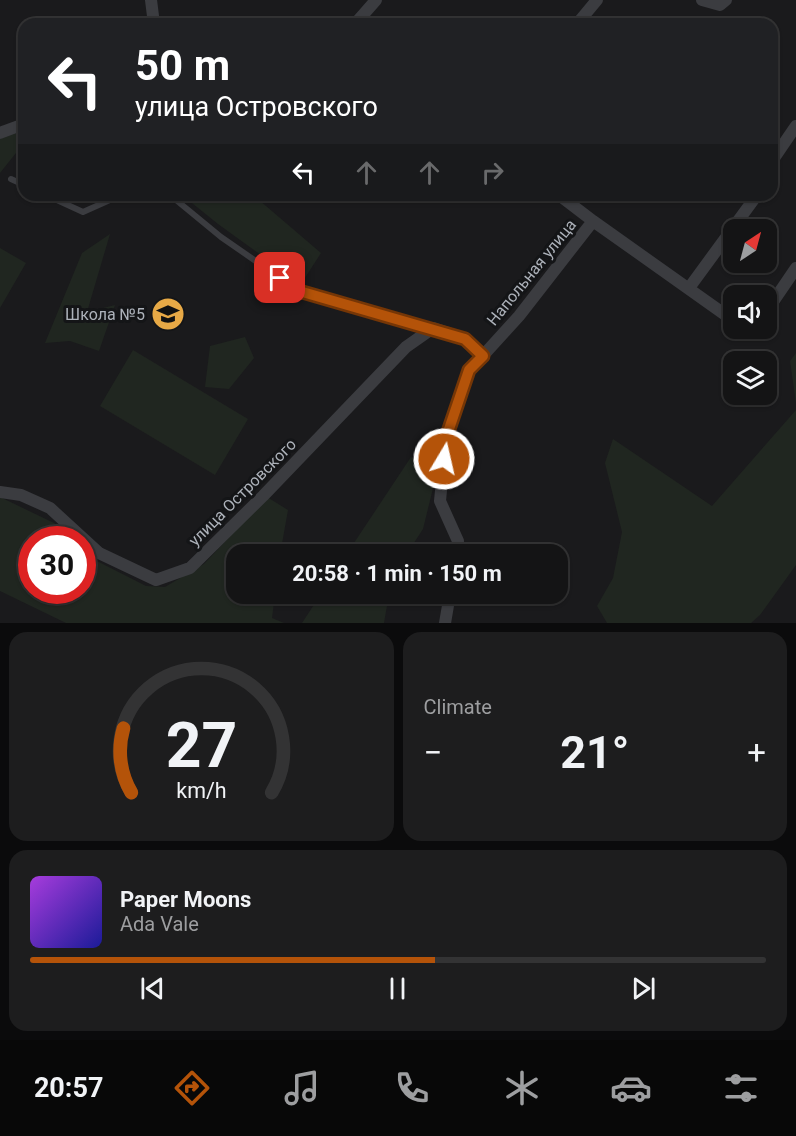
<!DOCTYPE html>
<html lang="en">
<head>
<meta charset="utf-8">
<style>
  :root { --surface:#141415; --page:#1d1d1e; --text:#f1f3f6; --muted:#9d9ea0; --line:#333334; --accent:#b45309 }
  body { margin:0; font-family:Roboto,sans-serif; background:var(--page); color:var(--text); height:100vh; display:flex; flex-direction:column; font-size:22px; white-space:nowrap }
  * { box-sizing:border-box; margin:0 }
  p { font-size:20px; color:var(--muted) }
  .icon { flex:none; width:33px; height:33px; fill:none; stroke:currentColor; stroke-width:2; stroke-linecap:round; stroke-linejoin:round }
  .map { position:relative; height:623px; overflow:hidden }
  .drawer { display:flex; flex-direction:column; gap:9px; padding:9px; background:#0b0b0c; flex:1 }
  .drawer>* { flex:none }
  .banner { position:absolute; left:18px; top:18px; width:760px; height:183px; border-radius:18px; box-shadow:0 2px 4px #0004,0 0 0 2px var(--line); background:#202124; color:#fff; overflow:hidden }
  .needle { width:39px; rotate:36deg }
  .buttons { position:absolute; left:723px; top:219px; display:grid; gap:12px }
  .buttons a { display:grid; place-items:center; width:54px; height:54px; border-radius:12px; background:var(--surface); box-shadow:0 2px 4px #0004,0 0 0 2px var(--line); font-size:30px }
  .speed { position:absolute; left:18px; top:526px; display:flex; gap:12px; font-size:30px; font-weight:700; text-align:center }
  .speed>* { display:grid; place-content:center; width:78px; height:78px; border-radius:50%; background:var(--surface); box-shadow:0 2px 4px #0004,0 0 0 2px var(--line); line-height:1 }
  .speed .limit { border:9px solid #d22; background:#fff; color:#111 }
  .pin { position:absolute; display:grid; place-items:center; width:51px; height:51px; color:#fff; margin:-26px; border-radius:12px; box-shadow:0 3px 9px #0006 }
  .me { position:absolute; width:66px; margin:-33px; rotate:9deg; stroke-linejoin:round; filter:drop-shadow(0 0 4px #0008) }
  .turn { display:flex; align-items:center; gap:21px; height:126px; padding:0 18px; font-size:27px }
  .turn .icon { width:78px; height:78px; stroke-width:2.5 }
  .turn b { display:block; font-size:42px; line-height:51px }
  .lanes { display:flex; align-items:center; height:57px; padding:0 18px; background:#0003; justify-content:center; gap:30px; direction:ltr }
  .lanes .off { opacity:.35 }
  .big { font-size:45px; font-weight:700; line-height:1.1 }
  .drawer .widget { flex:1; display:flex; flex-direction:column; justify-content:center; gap:9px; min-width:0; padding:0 21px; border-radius:18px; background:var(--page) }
  .drawer .dial { align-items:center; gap:0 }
  .dial svg { height:156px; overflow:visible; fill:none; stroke:var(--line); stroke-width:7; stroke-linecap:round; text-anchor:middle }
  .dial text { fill:var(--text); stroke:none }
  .song { display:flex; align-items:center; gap:18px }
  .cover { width:72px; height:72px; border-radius:9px; background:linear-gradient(135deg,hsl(280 70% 55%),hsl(240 70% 35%)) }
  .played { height:6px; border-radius:3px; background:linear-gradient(90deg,var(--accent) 55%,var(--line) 55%) }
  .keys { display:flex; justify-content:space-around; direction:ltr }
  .heat { display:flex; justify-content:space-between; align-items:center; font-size:33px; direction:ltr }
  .drawer .tiles { flex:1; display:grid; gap:9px; grid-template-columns:1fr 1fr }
  .widget:last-child { grid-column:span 2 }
  .trip { position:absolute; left:226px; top:544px; width:342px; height:60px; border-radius:18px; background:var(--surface); box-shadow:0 2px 4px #0004,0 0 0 2px var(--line); font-weight:700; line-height:60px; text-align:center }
  .tab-bar { display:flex; height:96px; justify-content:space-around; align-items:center; background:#080808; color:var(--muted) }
  .tab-bar .icon { width:42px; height:42px }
  .tab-bar .active { color:var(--accent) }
  .tab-bar b { font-size:27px; color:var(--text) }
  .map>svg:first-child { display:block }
</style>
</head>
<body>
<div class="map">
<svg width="796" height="623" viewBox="0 0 796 623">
  <rect width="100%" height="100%" fill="#1a1a1c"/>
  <path fill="#202620" d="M24 130V143L0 173V139Z
    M182 195H253L321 253 301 284 218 224Z
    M110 234 87 312 115 305 99 351 70 341 45 343 82 253Z
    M0 248 26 263 0 308Z
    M245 337 254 358 229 389 205 387 210 346Z
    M133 350 248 419 215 475 100 406Z
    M796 353V403L790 361Z
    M796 410V565L760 615 751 623H607L597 606 613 578 622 532 605 463 613 439 712 506Z
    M411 457 437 472 423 529 406 555H346Z
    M0 497 54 523 72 540H32V591H82L83 550 91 558 146 586 165 587 204 564 267 497 288 510 280 555H237V594H275L272 618 284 623H66L0 591Z
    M321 594H389L384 623H302Z"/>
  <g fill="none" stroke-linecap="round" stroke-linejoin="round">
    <path stroke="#3b3c40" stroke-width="6" d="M11 179 24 185
      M46 195 83 212 121 195
      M170 195 221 237 299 291 432 328"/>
    <path stroke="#3b3c40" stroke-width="12" d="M151 0 154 24
      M702 0 720 5 726 0
      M355 24 376 0
      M577 24 597 0
      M0 133 24 124
      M772 161 796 126
      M559 195 593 221 734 321
      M689 288 757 195
      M766 312 796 268
      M743 328 752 335 756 328
      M0 492 21 495 50 508 99 553 156 580 190 568 263 496 406 347 433 328 466 339 483 356
      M456 555 458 541 440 501 446 438 469 371 519 316 593 221
      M445 623 450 594"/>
  </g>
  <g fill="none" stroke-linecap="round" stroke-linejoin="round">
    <defs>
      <path id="route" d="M280 278 299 291 465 339 483 356 469 370 446 438 444 459"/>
    </defs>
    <use href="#route" stroke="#753606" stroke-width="15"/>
    <use href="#route" stroke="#b45309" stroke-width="10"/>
  </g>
  <defs>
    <symbol id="school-disc" viewBox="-11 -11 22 22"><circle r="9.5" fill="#e7a946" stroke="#141517"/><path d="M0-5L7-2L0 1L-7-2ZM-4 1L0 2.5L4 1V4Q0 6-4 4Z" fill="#111"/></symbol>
  </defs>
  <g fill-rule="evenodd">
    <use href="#school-disc" x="149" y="295" width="38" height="38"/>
  </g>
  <g text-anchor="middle" stroke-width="6" stroke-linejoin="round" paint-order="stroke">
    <g font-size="16" fill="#adb2ba" stroke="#141517">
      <text transform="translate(531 272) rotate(-51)" y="6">Напольная улица</text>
      <text transform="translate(242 492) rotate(-45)" y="6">улица Островского</text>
    </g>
    <g font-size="16" fill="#adb2ba" stroke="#141517" text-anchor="end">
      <text x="145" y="320">Школа №5</text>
    </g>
  </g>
</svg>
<div class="buttons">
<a><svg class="needle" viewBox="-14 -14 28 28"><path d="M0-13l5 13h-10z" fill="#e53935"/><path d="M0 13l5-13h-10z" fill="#9d9ea0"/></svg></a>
<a><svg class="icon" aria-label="sound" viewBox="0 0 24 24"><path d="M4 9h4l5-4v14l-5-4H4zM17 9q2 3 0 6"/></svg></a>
<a><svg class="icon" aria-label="layers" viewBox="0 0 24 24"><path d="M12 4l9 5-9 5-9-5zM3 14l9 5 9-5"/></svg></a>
</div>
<div class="speed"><div class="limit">30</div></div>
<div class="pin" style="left:280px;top:278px;background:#d93025"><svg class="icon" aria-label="arrive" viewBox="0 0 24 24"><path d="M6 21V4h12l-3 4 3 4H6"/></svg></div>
<svg class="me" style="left:444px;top:459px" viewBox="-20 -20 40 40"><circle r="17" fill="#b45309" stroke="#fff" stroke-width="3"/><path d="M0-11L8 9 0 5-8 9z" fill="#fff"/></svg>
<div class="trip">20:58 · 1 min · 150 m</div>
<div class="banner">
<div class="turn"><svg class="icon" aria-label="left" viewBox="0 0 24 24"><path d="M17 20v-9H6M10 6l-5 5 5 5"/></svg><div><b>50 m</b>улица Островского</div></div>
<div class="lanes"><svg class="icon" aria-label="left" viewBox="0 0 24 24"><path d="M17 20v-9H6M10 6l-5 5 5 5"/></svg><svg class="icon off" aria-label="ahead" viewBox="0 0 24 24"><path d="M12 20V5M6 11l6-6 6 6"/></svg><svg class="icon off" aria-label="ahead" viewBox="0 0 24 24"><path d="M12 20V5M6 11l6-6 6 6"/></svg><svg class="icon off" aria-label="right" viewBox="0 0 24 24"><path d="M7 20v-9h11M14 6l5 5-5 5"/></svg></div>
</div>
</div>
<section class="drawer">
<div class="tiles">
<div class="widget dial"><svg viewBox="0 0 100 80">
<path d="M14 69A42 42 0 1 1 86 69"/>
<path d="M14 69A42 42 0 0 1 10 36" stroke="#b45309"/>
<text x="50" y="56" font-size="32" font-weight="700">27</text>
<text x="50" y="72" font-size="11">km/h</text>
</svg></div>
<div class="widget"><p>Climate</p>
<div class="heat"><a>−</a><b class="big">21°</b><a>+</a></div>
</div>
<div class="widget">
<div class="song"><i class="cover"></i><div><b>Paper Moons</b><p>Ada Vale</p></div></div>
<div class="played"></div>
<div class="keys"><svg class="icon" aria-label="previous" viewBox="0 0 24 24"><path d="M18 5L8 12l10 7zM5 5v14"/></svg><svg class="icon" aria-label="pause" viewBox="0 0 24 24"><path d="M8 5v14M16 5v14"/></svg><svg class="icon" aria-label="next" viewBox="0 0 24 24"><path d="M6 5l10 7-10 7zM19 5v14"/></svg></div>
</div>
</div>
</section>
<nav class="tab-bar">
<b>20:57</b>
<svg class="icon active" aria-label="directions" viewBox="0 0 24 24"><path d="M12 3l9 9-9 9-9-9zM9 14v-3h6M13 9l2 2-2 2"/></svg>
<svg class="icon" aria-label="music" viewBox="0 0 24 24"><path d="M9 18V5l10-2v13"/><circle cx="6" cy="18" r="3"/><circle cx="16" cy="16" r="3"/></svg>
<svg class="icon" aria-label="phone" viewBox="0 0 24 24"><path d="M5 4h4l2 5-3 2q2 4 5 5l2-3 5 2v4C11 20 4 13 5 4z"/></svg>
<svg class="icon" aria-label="climate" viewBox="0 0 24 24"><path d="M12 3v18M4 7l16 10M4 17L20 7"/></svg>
<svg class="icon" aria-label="car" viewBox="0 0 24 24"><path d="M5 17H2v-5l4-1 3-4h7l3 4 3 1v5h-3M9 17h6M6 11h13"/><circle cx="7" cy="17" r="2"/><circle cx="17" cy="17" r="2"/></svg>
<svg class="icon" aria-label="filters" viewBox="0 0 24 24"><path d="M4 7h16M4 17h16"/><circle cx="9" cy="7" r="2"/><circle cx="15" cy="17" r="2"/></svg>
</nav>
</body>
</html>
